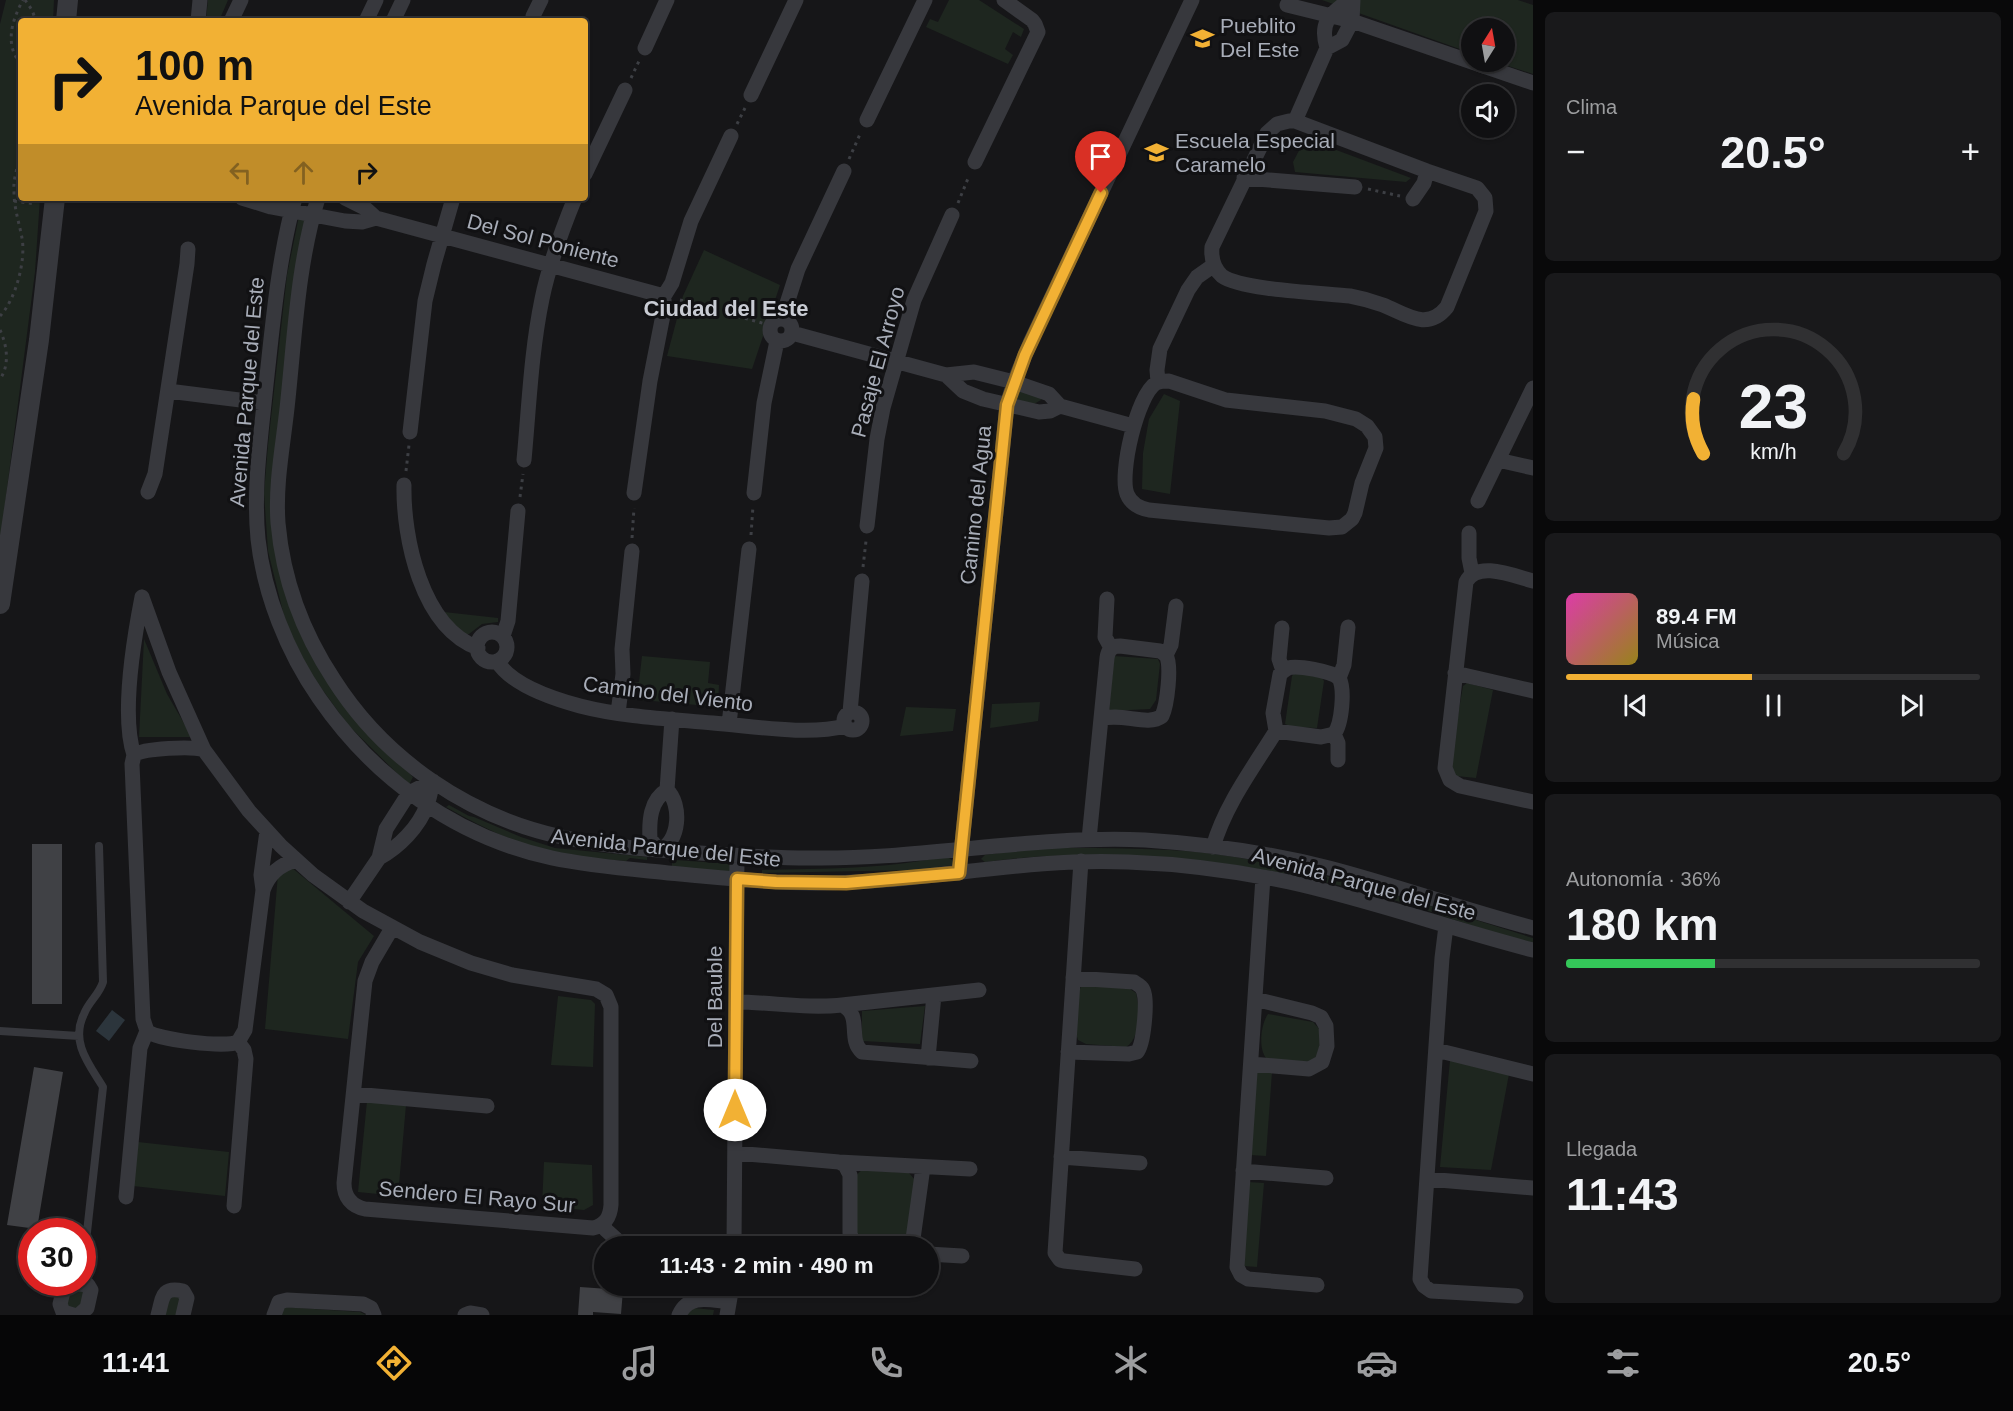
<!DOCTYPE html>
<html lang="es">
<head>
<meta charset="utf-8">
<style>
  :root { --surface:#101012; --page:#19191b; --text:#f1f3f6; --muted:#9c9d9f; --line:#303032; --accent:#f2b134 }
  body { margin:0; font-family:Helvetica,sans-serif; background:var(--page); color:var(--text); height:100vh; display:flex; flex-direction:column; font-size:22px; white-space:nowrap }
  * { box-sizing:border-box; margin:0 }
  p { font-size:20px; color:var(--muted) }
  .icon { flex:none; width:33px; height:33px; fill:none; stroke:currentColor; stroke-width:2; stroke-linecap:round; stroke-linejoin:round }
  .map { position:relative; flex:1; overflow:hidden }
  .sheet { display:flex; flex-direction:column; gap:12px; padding:12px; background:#09090a; width:480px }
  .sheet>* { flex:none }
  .guide { position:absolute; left:18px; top:18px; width:570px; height:183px; border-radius:6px; box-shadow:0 2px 4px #0004,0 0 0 2px var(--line); background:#f2b134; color:#111; overflow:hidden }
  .needle { width:39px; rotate:11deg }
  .fabs { position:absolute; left:1461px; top:18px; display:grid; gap:12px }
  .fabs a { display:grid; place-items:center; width:54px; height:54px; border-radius:50%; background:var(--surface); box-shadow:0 2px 4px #0004,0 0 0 2px var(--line); font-size:30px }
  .speed { position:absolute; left:18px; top:1218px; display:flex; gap:12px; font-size:30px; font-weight:700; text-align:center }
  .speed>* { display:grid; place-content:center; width:78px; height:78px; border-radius:50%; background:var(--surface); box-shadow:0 2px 4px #0004,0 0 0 2px var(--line); line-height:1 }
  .speed .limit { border:9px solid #d22; background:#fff; color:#111 }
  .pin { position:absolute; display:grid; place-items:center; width:51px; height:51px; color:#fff; margin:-62px -26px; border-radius:50% 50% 50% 0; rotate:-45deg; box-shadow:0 0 6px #0007 }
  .pin .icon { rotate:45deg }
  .me { position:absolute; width:66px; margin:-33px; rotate:0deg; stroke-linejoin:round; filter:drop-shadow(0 0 4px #0008) }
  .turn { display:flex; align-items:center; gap:21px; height:126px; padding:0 18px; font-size:27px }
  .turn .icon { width:78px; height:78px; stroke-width:2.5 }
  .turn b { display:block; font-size:42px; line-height:51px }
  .lanes { display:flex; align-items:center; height:57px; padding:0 18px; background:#0003; justify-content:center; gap:30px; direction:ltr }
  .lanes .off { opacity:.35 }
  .big { font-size:45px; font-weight:700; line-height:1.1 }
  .sheet .card { flex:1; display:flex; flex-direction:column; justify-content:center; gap:9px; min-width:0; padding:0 21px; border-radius:9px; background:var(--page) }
  .sheet .dial { align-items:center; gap:0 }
  .dial svg { height:156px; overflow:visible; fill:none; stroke:var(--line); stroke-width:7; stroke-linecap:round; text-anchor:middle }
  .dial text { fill:var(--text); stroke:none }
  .song { display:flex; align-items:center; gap:18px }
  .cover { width:72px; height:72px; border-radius:9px; background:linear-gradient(135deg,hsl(320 70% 55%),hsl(50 70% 35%)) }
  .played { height:6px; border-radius:3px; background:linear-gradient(90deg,var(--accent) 45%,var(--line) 45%) }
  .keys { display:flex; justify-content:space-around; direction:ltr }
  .heat { display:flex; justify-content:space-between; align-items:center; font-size:33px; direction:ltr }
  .charge { height:9px; border-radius:4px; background:linear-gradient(90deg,#34c759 36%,var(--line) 0) }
  .trip { position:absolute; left:594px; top:1236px; width:345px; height:60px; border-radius:30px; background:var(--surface); box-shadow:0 2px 4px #0004,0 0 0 2px var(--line); font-weight:700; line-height:60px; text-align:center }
  .menu { display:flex; height:96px; justify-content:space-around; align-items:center; background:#060607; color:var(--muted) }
  .menu .icon { width:42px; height:42px }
  .menu .current { color:var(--accent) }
  .menu b { font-size:27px; color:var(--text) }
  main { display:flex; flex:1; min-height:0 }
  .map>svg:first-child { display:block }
</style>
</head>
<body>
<main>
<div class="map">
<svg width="1533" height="1315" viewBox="0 0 1533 1315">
  <rect width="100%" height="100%" fill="#161618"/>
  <path fill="#1e261f" d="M6 0H54L53 21H21V198H40L35 272 0 543V24Z
    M208 0H228L219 21H206Z
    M949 0H979L1024 29 1021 37 1013 32 1005 49 1013 55 1008 64 926 27 930 19 938 22Z
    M1322 0H1518L1533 5V74L1496 62H1504V28H1472L1471 53Z
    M1308 141 1315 142 1411 178 1406 182 1295 172 1293 162 1302 145Z
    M306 215 275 448 298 622 397 761 413 777 410 783H407L348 725 309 671 286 624 268 551 264 493 268 445 287 275 299 216Z
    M704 250 780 285 752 369 667 356 683 296Z
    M1019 390 1040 396 1041 400 1032 405 1017 402Z
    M1164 394 1180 401 1170 494 1142 489 1143 453 1149 419Z
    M444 612 498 618V622L482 624 469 634H461Z
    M144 639 167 694 192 737H139Z
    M642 656 710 662 708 683 719 685 718 704 708 706 630 699 632 683 639 682Z
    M1114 656 1158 659 1160 664 1156 700 1150 709 1109 711Z
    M1296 672 1322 678 1324 681 1317 728 1293 727 1285 724 1292 676Z
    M1467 683 1493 690 1476 778 1456 776 1449 768 1463 686Z
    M1040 702 1038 721 990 728 992 704Z
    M906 707 956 709 953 731 900 736Z
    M449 805 469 816 474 817 521 837 555 848 647 857V860L630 858 626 861C602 859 576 858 552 853 515 844 480 826 446 807Z
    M1056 848C1107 848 1157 848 1207 853 1319 867 1426 905 1533 938V945C1469 926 1406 901 1342 886 1225 858 1105 846 985 862L981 859 985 855 1020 850Z
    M946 856 952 860 953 865 916 870 762 873V870C823 868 885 870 946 856Z
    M676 860 732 864 730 872 672 867V862Z
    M291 867 374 936 358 962 348 1039 265 1029 278 874Z
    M1089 984 1130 989 1136 993C1140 1009 1141 1038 1126 1047L1086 1044 1078 1040 1076 1033 1078 992 1081 987Z
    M558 996 591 1000 595 1004 593 1067 551 1065Z
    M925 1006 920 1044 862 1041V1011Z
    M1268 1014 1313 1022 1323 1033 1315 1064 1266 1058C1258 1048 1261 1024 1268 1014Z
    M1450 1060 1509 1074 1491 1170 1440 1167Z
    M1257 1071 1272 1072 1266 1156 1250 1155Z
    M367 1101 406 1105 398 1196 358 1192Z
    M138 1142 229 1152 225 1196 133 1186Z
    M544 1162 592 1165 593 1205 584 1210 542 1206Z
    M862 1170 909 1173 915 1180 907 1240 903 1246 864 1243 856 1237 855 1176Z
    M1248 1182 1264 1183 1257 1267 1244 1266Z
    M85 1290 83 1308 65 1310 66 1291Z
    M182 1294 179 1315H162L167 1295Z
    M283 1307 360 1312 366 1315H279Z
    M694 1308 714 1310 713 1315H686Z"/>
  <path fill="#2c353c" d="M112 1010 125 1020 109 1041 96 1031Z"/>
  <path fill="#404145" d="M32 844H62V1004H32Z
    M34 1067 63 1072 37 1229 7 1225Z
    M580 1287 623 1290 621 1314 593 1312V1315H578Z"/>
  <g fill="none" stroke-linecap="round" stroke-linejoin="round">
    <path stroke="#3d3f44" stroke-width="3" stroke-dasharray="3 4.5" stroke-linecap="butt" d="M25 0 32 10 36 21
      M21 64C4 45 12 20 23 0
      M631 78 640 59
      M737 124 745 108
      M849 159 861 132
      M1368 189 1400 196
      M14 201 36 204
      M958 203 969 176
      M680 300 769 325
      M0 316C16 299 26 260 22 238 19 222 14 208 14 192 13 179 17 168 21 156
      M0 330C7 345 10 365 0 379
      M406 471 409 445
      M520 497 523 474
      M751 535 753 506
      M632 538 634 508
      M863 567 866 541"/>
    <path stroke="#37383d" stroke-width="8" d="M0 1031 79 1036
      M87 1232 103 1087C89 1064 70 1042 84 1014 89 1001 99 995 103 982L99 846"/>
    <path stroke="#37383d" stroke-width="15" d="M1287 5 1352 21 1533 83
      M533 16 541 0
      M198 21 200 0
      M231 21 241 0
      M366 21 376 0
      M393 21 403 0
      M645 48 667 0
      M1327 48C1319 22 1330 15 1349 0
      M751 95 796 0
      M867 120 925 0
      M1289 121H1295L1427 171 1477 188 1485 198 1486 211 1447 307C1427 332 1406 314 1383 305 1372 301 1361 298 1350 296 1323 293 1241 290 1222 276 1213 268 1211 258 1212 247L1267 133 1277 124Z
      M1295 121 1327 48 1342 40 1352 21 1353 0
      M975 162 1038 32 1035 24 1032 20 1004 0
      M585 174 625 90
      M1244 178 1355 187
      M242 198 271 207 345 221 362 222 376 218
      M295 198C278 260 273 322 266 385 261 436 253 488 258 539 264 594 287 652 319 698 374 778 455 837 552 858 590 866 629 869 668 873 716 877 764 883 812 883 918 884 1022 857 1128 862 1182 864 1236 871 1289 882 1371 900 1451 929 1533 950
      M318 198C298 263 295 332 288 399 284 441 275 481 278 523 283 579 303 633 334 680 385 760 469 817 562 837 602 846 644 849 685 852 726 855 767 858 809 858 922 860 1031 835 1145 840 1207 844 1269 853 1329 868 1398 886 1464 910 1533 928
      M345 198 365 208 376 218 664 296
      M1413 199 1424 183 1427 171
      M770 330a11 11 0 1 1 22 0a11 11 0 1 1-22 0Z
      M782 319 798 269 844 171
      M792 333 946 375 974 372 1014 382 1049 394 1060 406 1133 426
      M946 375 963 391 983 399 1039 412 1050 411 1060 406
      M1169 381 1226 400 1325 411 1356 419 1367 426 1375 437 1376 448 1362 483 1355 513 1352 519 1342 527 1329 528 1149 510C1139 508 1131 504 1127 494 1119 474 1137 395 1156 383 1160 381 1164 381 1169 381Z
      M1158 382 1157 370 1160 349 1188 290 1197 277 1214 265
      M168 391 264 403
      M410 432 425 301 434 264 453 198
      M524 460C529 407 531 352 542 299 549 264 562 230 575 198
      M1498 460 1533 468
      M404 485C403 537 421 627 478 648
      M148 492 155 474 187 264 188 249
      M634 493 650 381 664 310V296L672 283 691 221 731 136
      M754 493 764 403 777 341
      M1478 501 1533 388
      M867 526 877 439 883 408 914 300 952 215
      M1469 533V558L1472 573
      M1533 581C1514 576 1477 560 1466 582L1445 768 1450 780 1460 786 1533 802
      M142 597 169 672 204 750
      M1107 599 1105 637 1111 648
      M1282 628 1279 659 1283 671
      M477 647a15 15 0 1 1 30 0a15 15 0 1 1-30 0Z
      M503 636 508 621 518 511
      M1166 655 1171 645 1176 606
      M497 661C511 685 554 699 580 706 623 717 669 719 713 723 752 726 808 736 845 726
      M1455 673 1533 691
      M1339 678 1344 665 1348 627
      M850 712 862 581
      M844 721a9 9 0 1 1 18 0a9 9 0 1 1-18 0Z
      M618 713 623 674 622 649 632 551
      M729 724 749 549
      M1334 734 1338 743V760
      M134 755C144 748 193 746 204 750L249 811 281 846 313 875 363 911 420 942 471 963 512 975 596 989 606 995 611 1007V1205C610 1218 605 1225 593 1228L365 1209C351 1206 344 1197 344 1183L365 981 372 962 392 928
      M134 755 132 764 143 1019 147 1031
      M134 755C121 716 134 638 142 597
      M1089 839 1107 658C1108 650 1112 646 1120 646L1160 651 1166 655C1172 666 1167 705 1162 716 1148 727 1121 712 1101 719
      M1213 847C1225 805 1253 768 1276 731L1273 713 1280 674C1283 671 1284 670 1288 668 1297 665 1331 671 1339 678 1345 689 1342 724 1334 734L1321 737 1276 731
      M659 850C680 843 682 804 667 790L672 719
      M659 850 650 839C649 821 650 800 667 790
      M379 858C399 847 419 827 427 805 430 797 431 789 433 781
      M1081 861 1055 1253 1060 1260 1064 1261 1135 1269
      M959 873 1007 405 1014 382 1030 343 1192 0
      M1263 877 1237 1267 1241 1275 1248 1279 1317 1285
      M263 890C269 874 279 865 296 860
      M349 902 379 858 386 829 409 793 433 781
      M1446 926 1442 958 1420 1279 1424 1286 1431 1291 1516 1296
      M736 1002C771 1002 807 1009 842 1005 887 1000 933 995 979 990
      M842 1005C863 1015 847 1039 862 1052L971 1061
      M147 1031C157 1040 226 1048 238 1042
      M238 1042 245 1030 263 890 261 875 267 831
      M1436 1050 1533 1074
      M1068 1052 1129 1054 1137 1052C1144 1044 1147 1003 1144 993 1143 987 1139 985 1134 982L1073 978
      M928 1058 934 995
      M1251 1064 1309 1069 1322 1062 1327 1046 1326 1026 1321 1017 1312 1013 1255 999
      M354 1094 487 1106
      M735 1153 839 1162 970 1169
      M1061 1157 1140 1163
      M839 1162 845 1165 850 1175V1233L852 1240 858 1246
      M1243 1171 1326 1178
      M1427 1179 1533 1188
      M126 1197 140 1048 147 1031
      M234 1206 246 1059 244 1050 238 1042
      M603 1224 606 1230 616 1239
      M734 1246 737 856
      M912 1246 923 1167
      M928 1254 962 1256
      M73 1315 63 1312 60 1304 64 1288 72 1283 88 1285 91 1290 87 1308 79 1315
      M158 1315C163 1298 161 1286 183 1291L187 1298 183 1315
      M274 1315 279 1302 287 1300 363 1304 371 1308 374 1315
      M465 1315 470 1313 482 1315
      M679 1315C689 1293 710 1300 729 1302
      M727 1315 732 1286"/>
    <path stroke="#37383d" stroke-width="20" d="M66 21 68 0
      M0 604 39 340 55 198"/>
  </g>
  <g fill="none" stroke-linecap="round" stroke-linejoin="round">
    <defs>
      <path id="route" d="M735 1110 737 879 776 882 846 883 959 873 1007 405 1025 355 1101 193"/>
    </defs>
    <use href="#route" stroke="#9d7322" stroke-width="15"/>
    <use href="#route" stroke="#f2b134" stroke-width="10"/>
  </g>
  <defs>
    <symbol id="school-bare" viewBox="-9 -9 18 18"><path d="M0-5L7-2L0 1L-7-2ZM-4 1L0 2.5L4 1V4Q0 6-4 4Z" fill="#f2b134" stroke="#111113" stroke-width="2.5" paint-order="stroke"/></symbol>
  </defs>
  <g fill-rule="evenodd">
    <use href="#school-bare" x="1186" y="22" width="33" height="33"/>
    <use href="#school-bare" x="1140" y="136" width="33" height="33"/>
  </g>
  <g text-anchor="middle" stroke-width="6" stroke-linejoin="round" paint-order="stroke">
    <g font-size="21" fill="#a8adb8" stroke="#111113" text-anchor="start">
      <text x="1220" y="33">Pueblito<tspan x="1220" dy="24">Del Este</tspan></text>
      <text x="1175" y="148">Escuela Especial<tspan x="1175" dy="24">Caramelo</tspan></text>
    </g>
    <g font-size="21" fill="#a8adb8" stroke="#111113">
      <text transform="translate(543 241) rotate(15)" y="7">Del Sol Poniente</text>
      <text transform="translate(878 362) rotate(-75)" y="7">Pasaje El Arroyo</text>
      <text transform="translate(247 392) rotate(-85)" y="7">Avenida Parque del Este</text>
      <text transform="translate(976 505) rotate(-84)" y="7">Camino del Agua</text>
      <text transform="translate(668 694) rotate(7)" y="7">Camino del Viento</text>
      <text transform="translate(666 848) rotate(6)" y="7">Avenida Parque del Este</text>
      <text transform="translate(1364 884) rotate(15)" y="7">Avenida Parque del Este</text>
      <text transform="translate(715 997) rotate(-90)" y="7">Del Bauble</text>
      <text transform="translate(477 1197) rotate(5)" y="7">Sendero El Rayo Sur</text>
    </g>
    <g font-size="22" font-weight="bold" fill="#c9ccd4" stroke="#111113">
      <text x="726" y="316">Ciudad del Este</text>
    </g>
  </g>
</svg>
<div class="fabs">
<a><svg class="needle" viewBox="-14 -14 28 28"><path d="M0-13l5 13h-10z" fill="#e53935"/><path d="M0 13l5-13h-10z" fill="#9c9d9f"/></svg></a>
<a><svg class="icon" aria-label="sound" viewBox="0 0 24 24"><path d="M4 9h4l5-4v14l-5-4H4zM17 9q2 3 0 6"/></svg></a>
</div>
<div class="speed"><div class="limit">30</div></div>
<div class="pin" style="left:1101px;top:193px;background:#d93025"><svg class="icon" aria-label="arrive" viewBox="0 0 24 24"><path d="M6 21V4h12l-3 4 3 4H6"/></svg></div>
<svg class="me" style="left:735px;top:1110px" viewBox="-20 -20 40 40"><circle r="19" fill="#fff"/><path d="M0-13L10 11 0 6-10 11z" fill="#f2b134"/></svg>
<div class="trip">11:43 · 2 min · 490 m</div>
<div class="guide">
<div class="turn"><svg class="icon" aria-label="right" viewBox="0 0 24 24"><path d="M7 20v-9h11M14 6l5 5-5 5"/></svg><div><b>100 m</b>Avenida Parque del Este</div></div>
<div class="lanes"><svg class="icon off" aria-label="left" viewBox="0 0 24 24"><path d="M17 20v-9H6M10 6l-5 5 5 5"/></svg><svg class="icon off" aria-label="ahead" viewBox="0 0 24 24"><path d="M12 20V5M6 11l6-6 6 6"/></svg><svg class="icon" aria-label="right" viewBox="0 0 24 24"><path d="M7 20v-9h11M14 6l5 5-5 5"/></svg></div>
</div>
</div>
<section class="sheet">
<div class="card"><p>Clima</p>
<div class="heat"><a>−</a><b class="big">20.5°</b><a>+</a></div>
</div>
<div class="card dial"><svg viewBox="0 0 100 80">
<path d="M14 69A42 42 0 1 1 86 69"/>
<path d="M14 69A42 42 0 0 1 9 41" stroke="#f2b134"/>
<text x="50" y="56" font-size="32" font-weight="700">23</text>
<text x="50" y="72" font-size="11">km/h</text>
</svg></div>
<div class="card">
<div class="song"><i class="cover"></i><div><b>89.4 FM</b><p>Música</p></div></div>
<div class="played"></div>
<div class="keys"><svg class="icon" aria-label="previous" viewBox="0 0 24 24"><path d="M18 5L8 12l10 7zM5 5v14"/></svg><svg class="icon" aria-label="pause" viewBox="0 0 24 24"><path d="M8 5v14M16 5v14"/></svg><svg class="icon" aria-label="next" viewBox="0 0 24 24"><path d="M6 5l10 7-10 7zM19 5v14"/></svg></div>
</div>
<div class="card"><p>Autonomía · 36%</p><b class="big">180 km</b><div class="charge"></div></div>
<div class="card"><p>Llegada</p><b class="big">11:43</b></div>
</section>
</main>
<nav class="menu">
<b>11:41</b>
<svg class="icon current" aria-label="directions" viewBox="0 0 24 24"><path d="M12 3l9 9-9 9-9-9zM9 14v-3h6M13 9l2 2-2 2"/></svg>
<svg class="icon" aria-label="music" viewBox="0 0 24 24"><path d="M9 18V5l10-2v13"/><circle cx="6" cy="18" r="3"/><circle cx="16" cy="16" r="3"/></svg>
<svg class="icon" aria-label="phone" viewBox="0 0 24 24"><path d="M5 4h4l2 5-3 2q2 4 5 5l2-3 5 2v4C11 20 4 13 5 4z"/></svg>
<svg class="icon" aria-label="climate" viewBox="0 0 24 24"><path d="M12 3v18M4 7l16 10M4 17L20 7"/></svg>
<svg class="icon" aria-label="car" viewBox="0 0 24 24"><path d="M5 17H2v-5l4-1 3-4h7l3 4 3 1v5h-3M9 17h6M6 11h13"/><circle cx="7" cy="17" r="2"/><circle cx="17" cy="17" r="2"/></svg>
<svg class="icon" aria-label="filters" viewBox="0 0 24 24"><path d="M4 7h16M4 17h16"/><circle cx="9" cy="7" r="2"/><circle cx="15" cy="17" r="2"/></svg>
<b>20.5°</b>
</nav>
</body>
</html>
